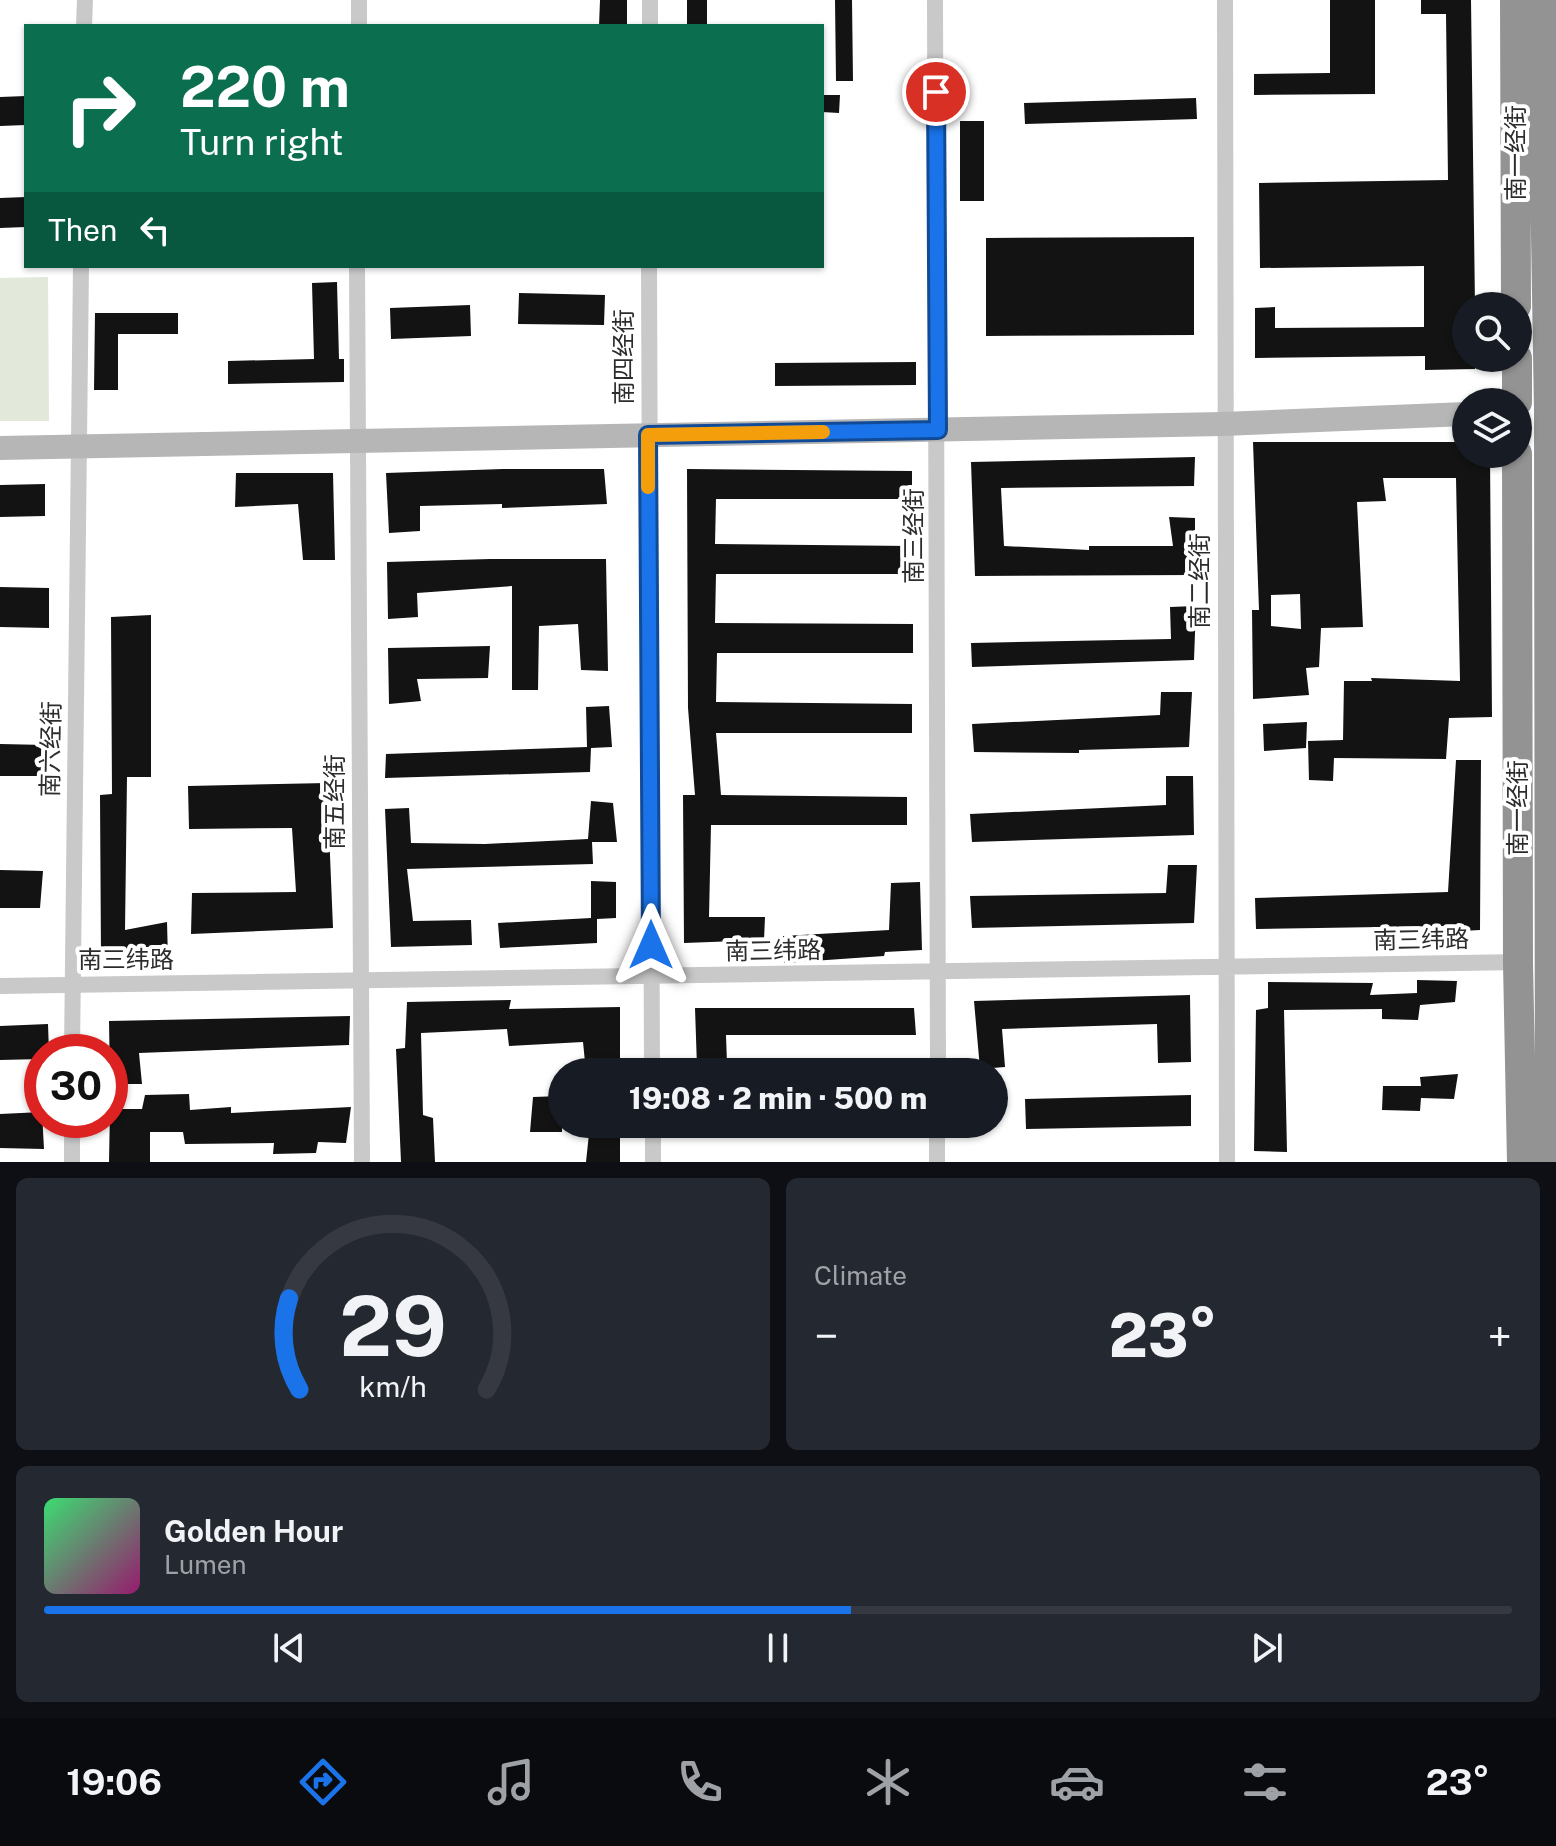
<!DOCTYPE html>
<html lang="en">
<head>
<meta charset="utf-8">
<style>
  :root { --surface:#171b24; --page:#242831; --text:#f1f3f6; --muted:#9ea1a6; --line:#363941; --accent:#1a73e8 }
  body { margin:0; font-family:"Public Sans","Noto Sans SC",sans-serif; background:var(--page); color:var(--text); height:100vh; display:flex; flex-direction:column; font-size:30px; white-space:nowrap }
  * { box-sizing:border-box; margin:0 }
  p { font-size:26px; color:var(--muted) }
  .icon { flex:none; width:44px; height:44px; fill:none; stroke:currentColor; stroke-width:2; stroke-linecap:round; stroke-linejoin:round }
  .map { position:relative; height:1162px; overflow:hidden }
  .panel { display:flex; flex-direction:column; gap:16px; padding:16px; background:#0d0f14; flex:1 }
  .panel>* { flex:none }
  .guide { position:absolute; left:24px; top:24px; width:800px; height:244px; border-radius:0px; box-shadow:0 2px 6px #0004; background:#0b6e4f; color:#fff; overflow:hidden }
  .fabs { position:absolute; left:1452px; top:292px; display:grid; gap:16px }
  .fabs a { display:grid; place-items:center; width:80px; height:80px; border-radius:50%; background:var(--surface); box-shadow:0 2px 6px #0004; font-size:40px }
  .speed { position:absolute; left:24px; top:1034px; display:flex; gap:16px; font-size:40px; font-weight:700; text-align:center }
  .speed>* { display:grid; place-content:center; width:104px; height:104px; border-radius:50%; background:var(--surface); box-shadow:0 2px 6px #0004; line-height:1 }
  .speed .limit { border:12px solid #d22; background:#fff; color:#111 }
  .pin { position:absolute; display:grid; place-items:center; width:68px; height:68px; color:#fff; margin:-34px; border:4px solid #fff; border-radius:50%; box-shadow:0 2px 8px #0007 }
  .me { position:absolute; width:88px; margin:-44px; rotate:0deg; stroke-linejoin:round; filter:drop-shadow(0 0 6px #0008) }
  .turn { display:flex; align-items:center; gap:28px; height:168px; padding:0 24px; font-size:36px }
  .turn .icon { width:104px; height:104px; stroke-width:2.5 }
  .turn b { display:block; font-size:56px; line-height:68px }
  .then { display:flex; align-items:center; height:76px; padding:0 24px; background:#0003; gap:16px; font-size:30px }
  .big { font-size:60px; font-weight:800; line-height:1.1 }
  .panel .widget { flex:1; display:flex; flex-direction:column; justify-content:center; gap:12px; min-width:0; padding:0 28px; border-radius:12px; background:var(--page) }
  .panel .dial { align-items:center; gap:0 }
  .dial svg { height:208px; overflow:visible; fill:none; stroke:var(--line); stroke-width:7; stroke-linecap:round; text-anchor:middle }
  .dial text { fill:var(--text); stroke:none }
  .song { display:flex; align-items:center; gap:24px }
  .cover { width:96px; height:96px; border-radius:12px; background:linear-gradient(135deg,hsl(140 70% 55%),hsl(320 70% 35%)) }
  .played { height:8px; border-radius:4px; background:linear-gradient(90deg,var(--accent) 55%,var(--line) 55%) }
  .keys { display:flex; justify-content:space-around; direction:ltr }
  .heat { display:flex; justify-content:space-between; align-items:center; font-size:44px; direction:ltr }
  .panel .tiles { flex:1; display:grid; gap:16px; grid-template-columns:1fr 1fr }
  .widget:last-child { grid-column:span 2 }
  .trip { position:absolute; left:548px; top:1058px; width:460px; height:80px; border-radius:40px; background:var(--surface); box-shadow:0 2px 6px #0004; font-weight:800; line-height:80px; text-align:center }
  .dock { display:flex; height:128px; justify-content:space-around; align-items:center; background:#090b0e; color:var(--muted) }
  .dock .icon { width:56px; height:56px }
  .dock .selected { color:var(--accent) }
  .dock b { font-size:36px; color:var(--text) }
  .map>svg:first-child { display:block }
</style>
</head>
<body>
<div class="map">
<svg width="1556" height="1162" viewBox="0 0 1556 1162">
  <rect width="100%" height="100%" fill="#fff"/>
  <path fill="#e2e8da" d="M48 277 49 421H0V278Z"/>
  <path fill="#131313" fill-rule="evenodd" d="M600 0H627V26H599Z
    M687 0H707V26H687Z
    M835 0H852L853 81H836Z
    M1330 0H1375V94L1254 95V74L1330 73Z
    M1421 0H1471L1475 306H1466V358H1475V369L1425 370V356L1255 358V308L1275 307V328L1424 327V266L1260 268 1259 183 1448 180 1446 14H1421Z
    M822 95H840L839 113 822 112Z
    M26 96V125L0 126V97Z
    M1196 98 1197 119 1025 124 1024 103Z
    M960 121H984V201H960Z
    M26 197V227L0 228V198Z
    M1194 237V335L986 336V238Z
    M337 282 339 359H344V382L228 384V361L314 359 312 283Z
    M519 293 605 295 604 325 518 324Z
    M470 305 471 336 391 339 390 308Z
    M95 313H178V334H118V390H94Z
    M916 362V385L775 386V363Z
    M1253 442H1466V454H1490L1492 717 1449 718 1446 759 1334 758 1333 781 1309 780 1308 741 1343 740 1344 681H1372L1371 678 1460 681 1456 478H1383L1386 501 1357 502 1363 627 1321 628 1319 667 1306 668 1309 695 1253 699 1252 610H1259ZM1300 594 1301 629 1271 626V595Z
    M1195 457 1194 486 1001 488 1004 546 1089 550V546H1173L1169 517 1195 518V575L975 576 971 462Z
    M503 469H604L607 504 502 508V504L420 506V531L389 533 386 473Z
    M687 469 912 471V499H716L715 544 912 546V574H716L715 623 913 624V653H717L716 702 912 704V733H716L721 795 907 797V825H711L709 917H765L764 940 684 943 683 795H695L688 708Z
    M236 473H333L335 560H303L298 504 235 507Z
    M45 484V516L0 517V485Z
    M490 559H606L608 671 581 670 578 624 539 626 538 690H512V586L417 593 418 617 388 619 387 562Z
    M0 587 49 588V628L0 627Z
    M1196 606 1194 660 972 667 971 643 1171 639 1170 607Z
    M151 615V777H127L125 930 167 922 168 959 101 958 100 795 112 794 111 617Z
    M490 646 488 678 417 679 421 701 389 704 388 648Z
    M1161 692H1192L1189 747 1079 750V753L974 752 972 724 1160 715Z
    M609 706 612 747 591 748 590 772 385 778 386 754 587 747 586 707Z
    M1307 722 1306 748 1264 751 1263 724Z
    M0 744 46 745 44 776H0Z
    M1456 760H1481L1480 930 1445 932V926L1256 929 1255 898 1448 892Z
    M1166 776H1193L1194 835 972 842 970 814 1166 805Z
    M327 783 333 928 191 934 192 893 296 892 292 828 189 829 188 786Z
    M591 801 613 803 617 842H592L593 864 407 869 413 921 471 920 472 945 391 947 385 809 409 808 411 843 485 844 588 839Z
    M1168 865H1197L1194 923 972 928 970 896 1166 893Z
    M0 870 43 871 40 908H0Z
    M591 881 616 882V918L597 919V943L500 948 498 923 591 918Z
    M920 882 922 950 885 952 884 956 784 963 783 936 889 930 891 883Z
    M1417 980 1457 981 1455 1002 1420 1005 1418 1020 1382 1019V1009L1284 1010 1287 1152 1254 1151 1256 1010 1268 1008V982L1373 983 1370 995 1417 993Z
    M1190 995 1191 1062 1158 1063 1157 1024 1002 1029 1005 1067 980 1069 974 1001Z
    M511 1000 509 1009 620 1007V1072H586L583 1042 509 1046 507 1029 421 1033 423 1115 433 1118 435 1162H401L396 1049 405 1048 407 1002Z
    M695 1008H914L916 1035H726L727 1064 697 1067Z
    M350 1016 349 1045 139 1053 142 1084H110L109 1021Z
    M48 1024 49 1052H42V1059L0 1060V1026Z
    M1458 1074 1454 1099 1421 1098 1420 1111 1382 1110 1383 1086H1421L1420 1077Z
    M189 1094 190 1110 231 1107V1113L351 1107 346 1143 318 1142 316 1153 273 1154 274 1143 185 1144 183 1132H150V1162H109L110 1109H142L145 1095Z
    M1191 1095V1126L1026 1129 1025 1099Z
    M562 1096V1132H530L533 1097Z
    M42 1112 44 1149 0 1148V1114Z
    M590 1124H620V1162H586Z"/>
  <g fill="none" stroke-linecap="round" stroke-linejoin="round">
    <path stroke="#c9c9c9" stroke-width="16" d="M935 0 938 1072
      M1225 0 1227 1162
      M84 26 85 0
      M359 26V0
      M650 26V0
      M357 266 362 1162
      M649 266 652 1072
      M0 986 1522 962
      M72 1052 81 266
      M653 1124V1162
      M72 1162V1120
      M937 1162V1124"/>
    <path stroke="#b6b6b6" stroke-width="24" d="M0 448 1223 424 1466 414"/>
    <path stroke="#939393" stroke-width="30" d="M1515 0 1516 306
      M1542 0 1549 411 1550 1162
      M1517 358V402
      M1517 454 1518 963 1522 1162"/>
  </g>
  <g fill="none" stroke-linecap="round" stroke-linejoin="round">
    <defs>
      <path id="route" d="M651 945 648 435 938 430 936 92"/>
    </defs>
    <use href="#route" stroke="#114b97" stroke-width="20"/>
    <use href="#route" stroke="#1a73e8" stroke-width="14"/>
    <path stroke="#f59e0b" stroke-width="14" d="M648 487V435L823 432"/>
  </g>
  <g text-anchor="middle" stroke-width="8" stroke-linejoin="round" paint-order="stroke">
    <g font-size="24" fill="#2c2c2c" stroke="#fff">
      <text transform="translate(1516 153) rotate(-90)" y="8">南一经街</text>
      <text transform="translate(624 357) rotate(-90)" y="8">南四经街</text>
      <text transform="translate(914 536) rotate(-90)" y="8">南三经街</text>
      <text transform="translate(1200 581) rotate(-90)" y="8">南二经街</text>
      <text transform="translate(51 749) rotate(-89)" y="8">南六经街</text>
      <text transform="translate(335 802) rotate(-90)" y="8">南五经街</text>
      <text transform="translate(1518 808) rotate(-90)" y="8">南一经街</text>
      <text transform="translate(1421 940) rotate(-1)" y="8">南三纬路</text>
      <text transform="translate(773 951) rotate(-1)" y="8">南三纬路</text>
      <text x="126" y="968">南三纬路</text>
    </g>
  </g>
</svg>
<div class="fabs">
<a><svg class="icon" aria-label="search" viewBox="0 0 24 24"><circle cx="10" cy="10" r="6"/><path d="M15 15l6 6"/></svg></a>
<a><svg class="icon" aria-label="layers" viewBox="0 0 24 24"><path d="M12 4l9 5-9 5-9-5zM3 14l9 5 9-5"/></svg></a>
</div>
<div class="speed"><div class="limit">30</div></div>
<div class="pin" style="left:936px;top:92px;background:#d93025"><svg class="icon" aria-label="arrive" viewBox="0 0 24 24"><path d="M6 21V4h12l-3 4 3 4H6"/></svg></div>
<svg class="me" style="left:651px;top:945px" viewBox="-20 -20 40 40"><path d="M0-17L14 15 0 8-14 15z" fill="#1a73e8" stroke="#fff" stroke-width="4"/></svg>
<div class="trip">19:08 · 2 min · 500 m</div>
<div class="guide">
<div class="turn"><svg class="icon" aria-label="right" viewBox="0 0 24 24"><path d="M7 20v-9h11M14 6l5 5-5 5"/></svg><div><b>220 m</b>Turn right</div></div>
<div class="then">Then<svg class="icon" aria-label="left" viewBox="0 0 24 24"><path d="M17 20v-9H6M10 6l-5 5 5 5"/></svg></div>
</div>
</div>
<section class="panel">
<div class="tiles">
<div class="widget dial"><svg viewBox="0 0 100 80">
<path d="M14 69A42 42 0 1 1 86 69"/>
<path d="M14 69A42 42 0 0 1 10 34" stroke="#1a73e8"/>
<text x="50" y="56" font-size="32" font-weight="700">29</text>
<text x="50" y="72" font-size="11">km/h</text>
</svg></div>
<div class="widget"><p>Climate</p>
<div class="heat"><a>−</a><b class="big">23°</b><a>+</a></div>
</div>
<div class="widget">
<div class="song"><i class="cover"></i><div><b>Golden Hour</b><p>Lumen</p></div></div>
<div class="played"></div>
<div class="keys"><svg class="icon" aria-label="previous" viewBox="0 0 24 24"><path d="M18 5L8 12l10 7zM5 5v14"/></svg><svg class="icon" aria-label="pause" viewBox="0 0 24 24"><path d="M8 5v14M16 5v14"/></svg><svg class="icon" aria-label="next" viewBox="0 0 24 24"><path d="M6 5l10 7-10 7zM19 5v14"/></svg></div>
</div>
</div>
</section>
<nav class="dock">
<b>19:06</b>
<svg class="icon selected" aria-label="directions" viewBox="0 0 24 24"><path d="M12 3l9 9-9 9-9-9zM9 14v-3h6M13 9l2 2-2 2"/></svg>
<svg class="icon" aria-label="music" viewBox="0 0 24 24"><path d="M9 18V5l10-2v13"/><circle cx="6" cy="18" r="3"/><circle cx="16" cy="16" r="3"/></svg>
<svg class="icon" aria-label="phone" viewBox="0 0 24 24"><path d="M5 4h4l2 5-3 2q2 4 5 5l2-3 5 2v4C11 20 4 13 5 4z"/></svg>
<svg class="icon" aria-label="climate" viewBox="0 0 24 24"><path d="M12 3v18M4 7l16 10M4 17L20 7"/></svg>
<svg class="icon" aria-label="car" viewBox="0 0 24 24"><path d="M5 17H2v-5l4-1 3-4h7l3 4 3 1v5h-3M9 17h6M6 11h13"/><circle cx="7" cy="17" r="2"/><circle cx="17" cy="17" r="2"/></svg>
<svg class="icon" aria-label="filters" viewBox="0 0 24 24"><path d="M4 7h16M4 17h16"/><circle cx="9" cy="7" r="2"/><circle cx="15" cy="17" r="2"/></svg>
<b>23°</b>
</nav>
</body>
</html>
